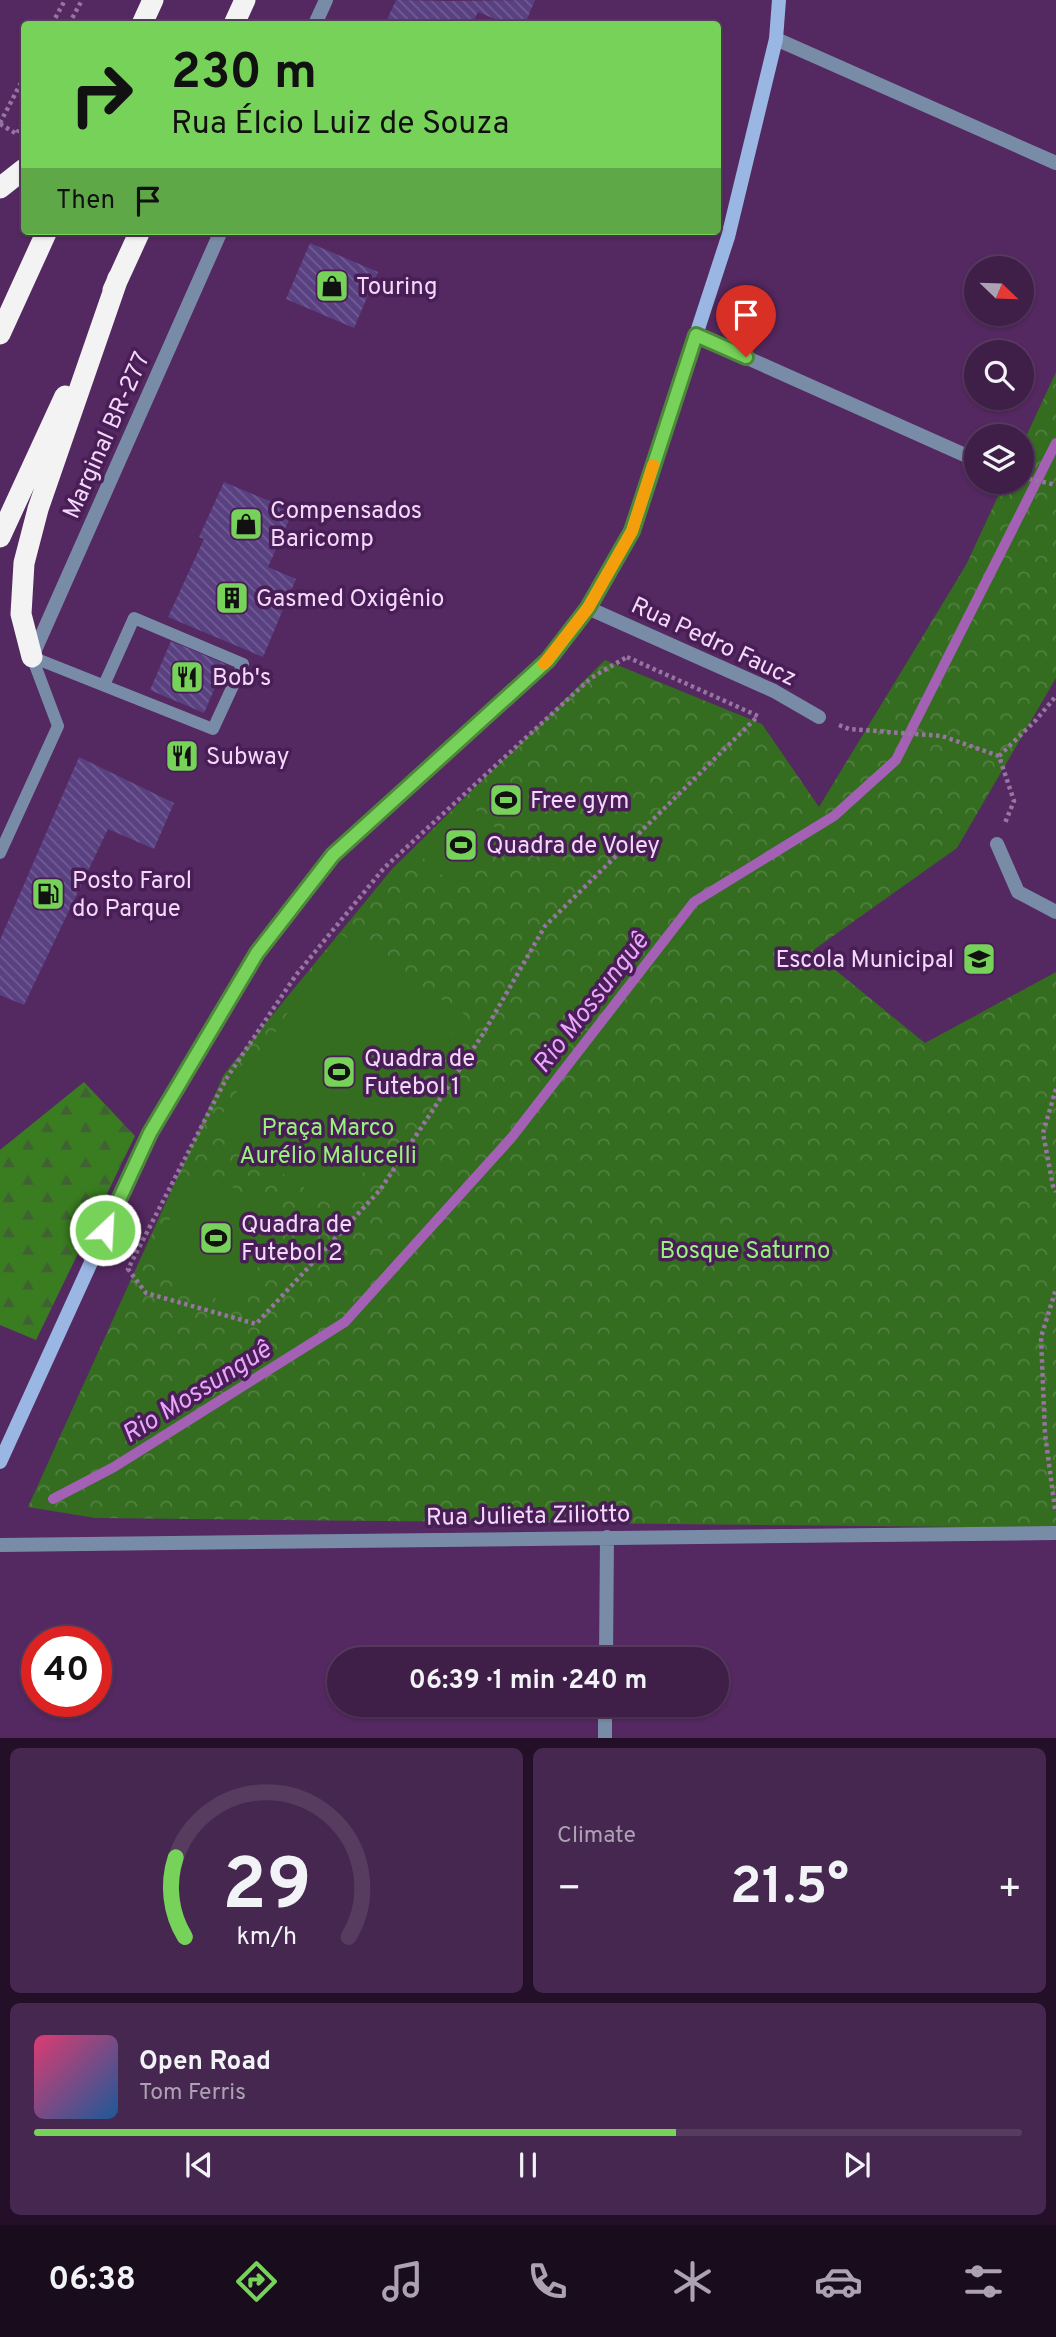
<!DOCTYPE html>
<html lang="en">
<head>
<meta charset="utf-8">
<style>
  :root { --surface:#3f1e48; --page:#46274f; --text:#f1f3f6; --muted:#ada2b4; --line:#583c60; --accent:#77d259 }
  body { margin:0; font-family:Overpass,sans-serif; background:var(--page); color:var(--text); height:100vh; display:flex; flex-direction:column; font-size:26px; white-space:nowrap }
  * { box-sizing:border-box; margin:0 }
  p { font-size:23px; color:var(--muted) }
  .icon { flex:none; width:38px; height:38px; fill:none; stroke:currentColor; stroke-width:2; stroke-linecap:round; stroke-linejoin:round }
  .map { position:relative; height:1738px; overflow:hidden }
  .sheet { display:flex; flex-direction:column; gap:10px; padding:10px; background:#231028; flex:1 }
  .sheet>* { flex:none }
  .banner { position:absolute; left:21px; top:21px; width:700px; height:214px; border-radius:7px; box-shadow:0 2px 5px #0004,0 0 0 2px var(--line); background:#77d259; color:#111; overflow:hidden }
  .needle { width:46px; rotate:113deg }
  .buttons { position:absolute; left:964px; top:256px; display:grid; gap:14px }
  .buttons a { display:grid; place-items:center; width:70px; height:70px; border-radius:50%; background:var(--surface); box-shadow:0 2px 5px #0004,0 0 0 2px var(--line); font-size:35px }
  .speed { position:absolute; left:21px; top:1626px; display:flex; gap:14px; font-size:35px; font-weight:700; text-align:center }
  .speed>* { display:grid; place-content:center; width:91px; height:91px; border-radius:50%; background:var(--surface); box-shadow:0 2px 5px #0004,0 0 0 2px var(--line); line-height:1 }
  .speed .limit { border:10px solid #d22; background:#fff; color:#111 }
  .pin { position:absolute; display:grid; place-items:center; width:60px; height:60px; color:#fff; margin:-72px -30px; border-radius:50% 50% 50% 0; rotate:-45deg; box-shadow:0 0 7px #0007 }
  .pin .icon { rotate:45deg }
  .me { position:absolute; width:77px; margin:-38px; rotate:25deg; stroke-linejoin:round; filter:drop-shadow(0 0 5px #0008) }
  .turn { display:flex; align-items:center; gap:24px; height:147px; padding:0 35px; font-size:32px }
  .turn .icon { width:91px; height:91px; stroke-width:2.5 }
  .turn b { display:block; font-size:49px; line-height:60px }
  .then { display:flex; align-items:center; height:66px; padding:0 35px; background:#0003; gap:14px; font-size:26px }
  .big { font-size:52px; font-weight:700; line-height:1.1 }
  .sheet .card { flex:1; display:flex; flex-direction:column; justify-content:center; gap:10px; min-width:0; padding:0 24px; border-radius:10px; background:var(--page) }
  .sheet .dial { align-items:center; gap:0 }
  .dial svg { height:182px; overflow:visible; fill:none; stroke:var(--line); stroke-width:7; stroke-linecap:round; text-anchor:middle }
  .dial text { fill:var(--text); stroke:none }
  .song { display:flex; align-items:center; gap:21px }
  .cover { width:84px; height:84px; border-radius:10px; background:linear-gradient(135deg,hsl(340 70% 55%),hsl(210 70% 35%)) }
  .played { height:7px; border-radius:4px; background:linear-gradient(90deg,var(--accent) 65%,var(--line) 65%) }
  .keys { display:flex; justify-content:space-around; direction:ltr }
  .heat { display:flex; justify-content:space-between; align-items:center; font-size:38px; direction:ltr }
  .sheet .tiles { flex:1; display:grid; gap:10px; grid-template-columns:1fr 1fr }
  .card:last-child { grid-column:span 2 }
  .trip { position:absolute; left:327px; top:1647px; width:402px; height:70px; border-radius:35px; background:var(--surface); box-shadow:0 2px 5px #0004,0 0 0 2px var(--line); font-weight:700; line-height:70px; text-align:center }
  .tab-bar { display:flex; height:112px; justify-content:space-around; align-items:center; background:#190c1d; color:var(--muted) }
  .tab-bar .icon { width:49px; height:49px }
  .tab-bar .on { color:var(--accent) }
  .tab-bar b { font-size:32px; color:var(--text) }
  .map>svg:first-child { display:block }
</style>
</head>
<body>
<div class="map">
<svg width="1056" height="1739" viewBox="0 0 1056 1739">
  <defs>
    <pattern id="forest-firs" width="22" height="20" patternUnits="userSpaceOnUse" patternTransform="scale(1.75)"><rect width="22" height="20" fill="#397d20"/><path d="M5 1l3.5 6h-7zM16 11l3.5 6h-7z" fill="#406233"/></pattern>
    <pattern id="park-crowns" width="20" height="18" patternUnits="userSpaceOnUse" patternTransform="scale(1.75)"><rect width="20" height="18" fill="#346c20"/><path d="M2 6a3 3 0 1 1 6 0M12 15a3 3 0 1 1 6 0" fill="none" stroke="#528041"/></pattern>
    <pattern id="building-back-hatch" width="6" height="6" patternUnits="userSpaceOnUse" patternTransform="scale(1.75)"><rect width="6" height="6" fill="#594181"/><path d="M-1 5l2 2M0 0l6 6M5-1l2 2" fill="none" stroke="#715c94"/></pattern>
  </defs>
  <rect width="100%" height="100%" fill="#542860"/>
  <path fill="url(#forest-firs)" d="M84 1082 135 1136 36 1340 0 1325V1150Z"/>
  <path fill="url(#park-crowns)" d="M1056 372V678L957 848 812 951 925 1043 1056 972V1528L95 1518 28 1507 224 1074 392 869 605 660 762 724 819 807 966 565 1005 481H1022V445Z"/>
  <path fill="#346c20" d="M469 804 502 833 454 886 421 856Z
    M339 933 464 1014 339 1210 213 1129Z
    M199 1168 286 1218 234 1309 147 1259Z"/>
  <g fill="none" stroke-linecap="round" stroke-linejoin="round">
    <path stroke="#a360b5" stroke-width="10" d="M53 1499 114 1467 345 1322 512 1137 694 902 834 816 896 760 1056 443"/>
  </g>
  <path fill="url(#building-back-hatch)" d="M396 0 450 1 535 0 525 24H507L478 12 472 24H385Z
    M310 243 378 272 354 328 286 299Z
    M224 482 293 511 268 567 296 579 263 657 168 617 204 539 199 537Z
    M171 641 225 664 204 713 150 690Z
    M79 757 174 803 154 849 108 829 24 1005 0 995V940Z"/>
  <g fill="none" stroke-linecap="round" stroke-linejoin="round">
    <path stroke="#9874a2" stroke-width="4.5" stroke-dasharray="3.5 3.5" stroke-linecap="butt" d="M52 24 65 0
      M69 24 82 0
      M0 123 24 77
      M0 124 17 134 24 119
      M1022 477 1056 485
      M627 657 758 716 545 926 483 1034 380 1190 256 1324 146 1293 128 1269 226 1079 296 975 384 868 591 678Z
      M839 725 849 729 942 736 999 756 1014 801 1005 823
      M999 756 1036 720 1056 696
      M1056 1089 1043 1133 1053 1186 1056 1192
      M1055 1509 1045 1434 1041 1337 1056 1289"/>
    <path stroke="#798ca7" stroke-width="12" d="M32 657 213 729 243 664 134 618 104 685
      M0 853 58 726 32 657"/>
    <path stroke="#798ca7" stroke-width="14" d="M315 24 326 0
      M776 39 1056 163
      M696 335 976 460
      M588 608 774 691 819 717
      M32 657 221 231
      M997 844 1018 892 1056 912
      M0 1545 1056 1533
      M606 1659 607 1537
      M605 1739V1704"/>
    <path stroke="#9ab7e3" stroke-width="14" d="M0 1462 150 1133 257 953 333 855 548 661 588 608 632 531 728 237 776 39 779 0"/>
    <path stroke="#f3f3f3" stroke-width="21" d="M142 24 153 0
      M234 24 245 0
      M0 188 24 169
      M113 290 140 231
      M0 334 47 231
      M0 537 65 396
      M32 657 21 614 24 563 38 509 118 278"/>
  </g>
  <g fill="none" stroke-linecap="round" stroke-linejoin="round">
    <defs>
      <path id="route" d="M105 1230 150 1133 257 953 333 855 548 660 588 608 632 531 696 335 746 357"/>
    </defs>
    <use href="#route" stroke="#4d883a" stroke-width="18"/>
    <use href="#route" stroke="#77d259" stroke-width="12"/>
    <path stroke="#f59e0b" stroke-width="12" d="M544 664 588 608 632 531 653 465"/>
  </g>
  <defs>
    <symbol id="shop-square" viewBox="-11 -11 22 22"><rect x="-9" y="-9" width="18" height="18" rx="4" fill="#77d259" stroke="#491d55"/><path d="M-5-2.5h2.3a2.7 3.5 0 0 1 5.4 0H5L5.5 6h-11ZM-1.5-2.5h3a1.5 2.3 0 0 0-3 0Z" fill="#111"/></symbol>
    <symbol id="building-square" viewBox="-11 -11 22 22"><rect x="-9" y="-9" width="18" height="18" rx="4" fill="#77d259" stroke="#491d55"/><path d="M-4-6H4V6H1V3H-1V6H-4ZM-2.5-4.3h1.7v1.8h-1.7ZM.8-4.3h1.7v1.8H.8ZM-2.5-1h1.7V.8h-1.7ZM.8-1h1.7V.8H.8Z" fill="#111"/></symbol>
    <symbol id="restaurant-square" viewBox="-11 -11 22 22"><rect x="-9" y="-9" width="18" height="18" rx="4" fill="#77d259" stroke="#491d55"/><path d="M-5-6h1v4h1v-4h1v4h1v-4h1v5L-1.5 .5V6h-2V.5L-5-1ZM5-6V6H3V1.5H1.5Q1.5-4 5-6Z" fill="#111"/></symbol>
    <symbol id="stadium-square" viewBox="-11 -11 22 22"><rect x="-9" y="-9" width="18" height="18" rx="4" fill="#77d259" stroke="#491d55"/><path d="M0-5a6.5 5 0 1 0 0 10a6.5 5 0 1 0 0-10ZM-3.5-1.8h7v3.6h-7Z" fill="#111"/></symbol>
    <symbol id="fuel-square" viewBox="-11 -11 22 22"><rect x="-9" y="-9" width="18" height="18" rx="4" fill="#77d259" stroke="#491d55"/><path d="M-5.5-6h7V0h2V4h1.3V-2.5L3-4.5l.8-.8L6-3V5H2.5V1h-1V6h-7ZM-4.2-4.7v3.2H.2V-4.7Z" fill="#111"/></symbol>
    <symbol id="school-square" viewBox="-11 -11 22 22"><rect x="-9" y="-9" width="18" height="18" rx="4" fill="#77d259" stroke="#491d55"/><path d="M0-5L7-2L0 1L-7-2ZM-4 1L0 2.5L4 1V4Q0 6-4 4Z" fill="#111"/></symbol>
  </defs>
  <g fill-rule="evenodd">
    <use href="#shop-square" x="313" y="267" width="38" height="38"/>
    <use href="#shop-square" x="227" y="505" width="38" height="38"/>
    <use href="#building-square" x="213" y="579" width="38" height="38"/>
    <use href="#restaurant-square" x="168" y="658" width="38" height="38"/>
    <use href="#restaurant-square" x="163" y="737" width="38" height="38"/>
    <use href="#stadium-square" x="487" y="781" width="38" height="38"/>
    <use href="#stadium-square" x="442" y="826" width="38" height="38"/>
    <use href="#fuel-square" x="29" y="875" width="38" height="38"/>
    <use href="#school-square" x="960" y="940" width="38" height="38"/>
    <use href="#stadium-square" x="320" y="1053" width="38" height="38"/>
    <use href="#stadium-square" x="197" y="1219" width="38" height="38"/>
  </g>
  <g text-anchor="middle" stroke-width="7" stroke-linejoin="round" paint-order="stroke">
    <g font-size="24" fill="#f2d8f9" stroke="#491d55" text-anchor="start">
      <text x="356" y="294">Touring</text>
      <text x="270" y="518">Compensados<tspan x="270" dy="28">Baricomp</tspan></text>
      <text x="256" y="606">Gasmed Oxigênio</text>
      <text x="212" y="685">Bob's</text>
      <text x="206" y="764">Subway</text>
      <text x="530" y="808">Free gym</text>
      <text x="486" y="853">Quadra de Voley</text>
      <text x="72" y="888">Posto Farol<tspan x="72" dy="28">do Parque</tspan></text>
      <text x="954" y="967" text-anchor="end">Escola Municipal</text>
      <text x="364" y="1066">Quadra de<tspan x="364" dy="28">Futebol 1</tspan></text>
      <text x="241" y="1232">Quadra de<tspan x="241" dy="28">Futebol 2</tspan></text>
    </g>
    <g font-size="24" fill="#f2d8f9" stroke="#491d55">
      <text transform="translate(106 435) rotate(-66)" y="8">Marginal BR-277</text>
      <text transform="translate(714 641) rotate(25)" y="8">Rua Pedro Faucz</text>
      <text transform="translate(528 1515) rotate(-1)" y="8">Rua Julieta Ziliotto</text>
    </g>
    <g font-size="24" fill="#98f17d" stroke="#491d55">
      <text x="328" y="1135">Praça Marco<tspan x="328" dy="28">Aurélio Malucelli</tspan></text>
      <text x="745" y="1258">Bosque Saturno</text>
    </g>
    <g font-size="26" font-style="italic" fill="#e9a5fc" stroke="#491d55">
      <text transform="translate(590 1002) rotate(-52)" y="9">Rio Mossunguê</text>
      <text transform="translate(196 1391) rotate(-32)" y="9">Rio Mossunguê</text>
    </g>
  </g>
</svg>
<div class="buttons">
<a><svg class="needle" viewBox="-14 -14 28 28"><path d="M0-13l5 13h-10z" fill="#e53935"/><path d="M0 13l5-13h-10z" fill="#ada2b4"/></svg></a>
<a><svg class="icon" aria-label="search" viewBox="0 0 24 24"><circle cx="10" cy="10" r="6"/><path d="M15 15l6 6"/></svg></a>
<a><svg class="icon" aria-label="layers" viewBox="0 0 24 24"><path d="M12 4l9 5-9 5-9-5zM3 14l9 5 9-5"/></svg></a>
</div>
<div class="speed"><div class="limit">40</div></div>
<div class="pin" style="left:746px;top:357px;background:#d93025"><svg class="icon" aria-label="arrive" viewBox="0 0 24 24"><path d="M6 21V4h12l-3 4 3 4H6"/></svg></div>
<svg class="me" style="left:105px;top:1230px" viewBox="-20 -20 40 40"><circle r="17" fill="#77d259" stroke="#fff" stroke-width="3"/><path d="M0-11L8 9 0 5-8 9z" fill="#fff"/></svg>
<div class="trip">06:39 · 1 min · 240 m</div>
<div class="banner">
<div class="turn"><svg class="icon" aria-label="right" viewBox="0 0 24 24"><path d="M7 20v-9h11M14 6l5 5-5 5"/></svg><div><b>230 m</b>Rua Élcio Luiz de Souza</div></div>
<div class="then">Then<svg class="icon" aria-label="arrive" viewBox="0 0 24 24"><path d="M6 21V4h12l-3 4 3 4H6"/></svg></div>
</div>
</div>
<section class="sheet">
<div class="tiles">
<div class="card dial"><svg viewBox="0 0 100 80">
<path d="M14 69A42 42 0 1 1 86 69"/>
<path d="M14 69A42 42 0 0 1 10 34" stroke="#77d259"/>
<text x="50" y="56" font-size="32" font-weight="700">29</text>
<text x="50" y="72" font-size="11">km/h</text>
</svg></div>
<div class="card"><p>Climate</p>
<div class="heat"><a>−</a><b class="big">21.5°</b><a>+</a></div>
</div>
<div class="card">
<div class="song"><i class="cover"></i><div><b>Open Road</b><p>Tom Ferris</p></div></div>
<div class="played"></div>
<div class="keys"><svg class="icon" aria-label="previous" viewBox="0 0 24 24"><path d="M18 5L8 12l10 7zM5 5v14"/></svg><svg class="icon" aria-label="pause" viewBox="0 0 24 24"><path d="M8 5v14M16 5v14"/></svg><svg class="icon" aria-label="next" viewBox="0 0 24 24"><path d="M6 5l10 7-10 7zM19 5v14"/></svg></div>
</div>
</div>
</section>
<nav class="tab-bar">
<b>06:38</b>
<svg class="icon on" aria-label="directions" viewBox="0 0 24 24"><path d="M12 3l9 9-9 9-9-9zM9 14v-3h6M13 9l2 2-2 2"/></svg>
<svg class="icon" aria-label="music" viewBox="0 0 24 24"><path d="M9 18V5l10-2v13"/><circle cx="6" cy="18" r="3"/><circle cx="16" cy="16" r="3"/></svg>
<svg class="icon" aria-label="phone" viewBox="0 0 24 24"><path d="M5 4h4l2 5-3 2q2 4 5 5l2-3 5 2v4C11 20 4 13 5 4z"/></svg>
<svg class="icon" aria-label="climate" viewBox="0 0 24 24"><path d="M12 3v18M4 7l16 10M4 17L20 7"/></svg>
<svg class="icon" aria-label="car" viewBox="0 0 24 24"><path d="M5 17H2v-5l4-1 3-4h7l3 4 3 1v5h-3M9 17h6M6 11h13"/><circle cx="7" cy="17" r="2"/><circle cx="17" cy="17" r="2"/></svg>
<svg class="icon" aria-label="filters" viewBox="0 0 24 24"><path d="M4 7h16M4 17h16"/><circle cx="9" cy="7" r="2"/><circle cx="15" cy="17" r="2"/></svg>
</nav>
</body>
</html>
